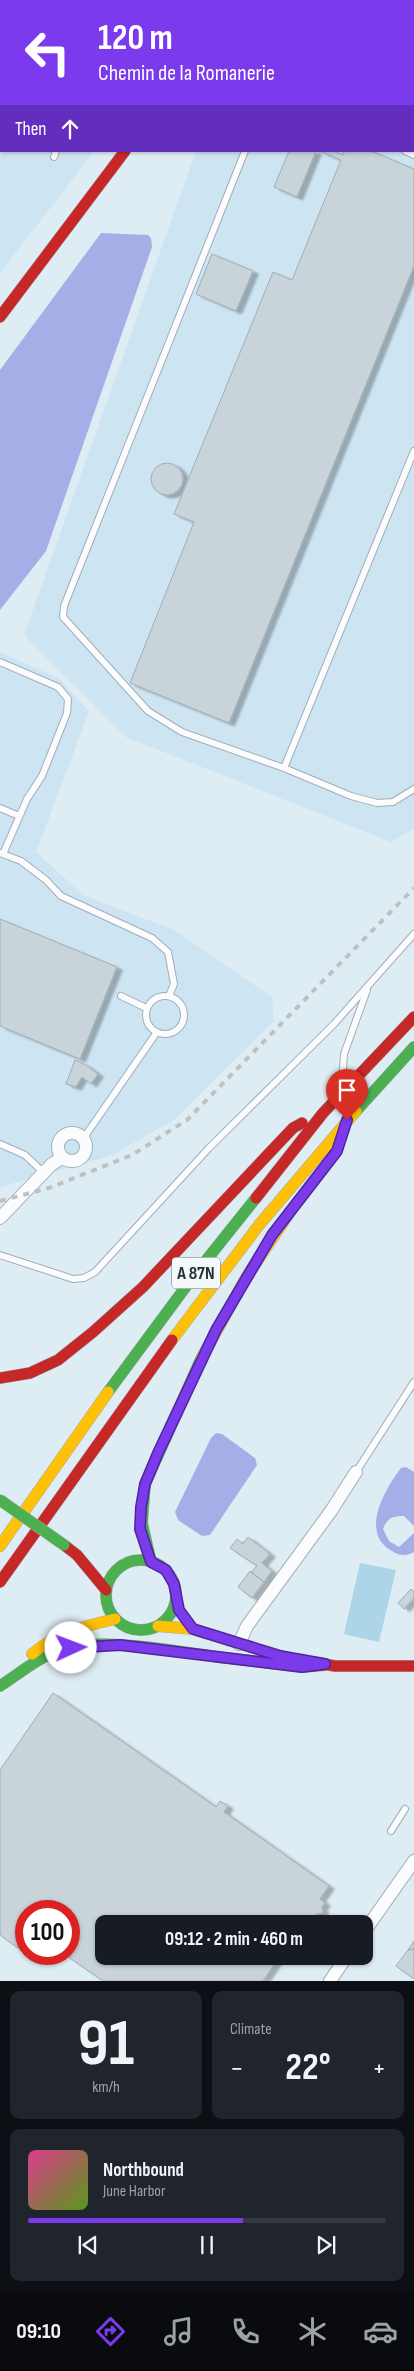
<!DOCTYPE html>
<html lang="en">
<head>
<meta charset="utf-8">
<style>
  :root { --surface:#171b24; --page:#20242c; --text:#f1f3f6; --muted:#9ea1a6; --line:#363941; --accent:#7c3aed }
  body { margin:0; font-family:"Sofia Sans Condensed",sans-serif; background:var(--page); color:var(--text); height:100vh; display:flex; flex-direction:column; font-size:19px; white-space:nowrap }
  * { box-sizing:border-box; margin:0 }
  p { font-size:16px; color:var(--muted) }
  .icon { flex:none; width:28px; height:28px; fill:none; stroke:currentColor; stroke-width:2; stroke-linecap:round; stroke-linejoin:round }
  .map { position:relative; height:1981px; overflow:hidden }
  .details { display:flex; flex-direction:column; gap:10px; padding:10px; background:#0d0f14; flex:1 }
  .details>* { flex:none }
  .top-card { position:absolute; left:0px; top:0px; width:415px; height:152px; box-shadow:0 1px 4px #0004; background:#7c3aed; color:#fff; overflow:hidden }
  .speed { position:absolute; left:15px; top:1900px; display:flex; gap:10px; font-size:25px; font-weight:700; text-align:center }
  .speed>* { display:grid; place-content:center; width:65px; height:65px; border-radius:50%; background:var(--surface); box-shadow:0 1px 4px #0004; line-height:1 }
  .speed .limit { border:8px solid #d22; background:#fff; color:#111 }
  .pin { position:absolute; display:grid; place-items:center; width:42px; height:42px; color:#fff; margin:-51px -21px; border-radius:50% 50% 50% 0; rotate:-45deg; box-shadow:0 0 5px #0007 }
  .pin .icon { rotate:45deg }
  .me { position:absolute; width:55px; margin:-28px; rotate:88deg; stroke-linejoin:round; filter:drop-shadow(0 0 4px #0008) }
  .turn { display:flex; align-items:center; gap:18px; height:105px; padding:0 15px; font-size:22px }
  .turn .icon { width:65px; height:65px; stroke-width:2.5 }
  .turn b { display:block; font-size:35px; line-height:42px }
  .then { display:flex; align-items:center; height:48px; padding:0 15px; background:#0003; gap:10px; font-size:19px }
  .big { font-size:38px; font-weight:700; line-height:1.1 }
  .details .widget { flex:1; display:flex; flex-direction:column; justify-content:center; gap:8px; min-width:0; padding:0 18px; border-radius:10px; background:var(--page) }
  .details .dial { align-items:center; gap:0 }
  .dial b { font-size:65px; line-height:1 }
  .song { display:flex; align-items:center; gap:15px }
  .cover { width:60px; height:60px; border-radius:8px; background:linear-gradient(135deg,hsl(330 70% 55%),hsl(90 70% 35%)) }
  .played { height:5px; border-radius:2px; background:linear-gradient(90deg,var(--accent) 60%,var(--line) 60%) }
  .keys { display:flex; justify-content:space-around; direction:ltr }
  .heat { display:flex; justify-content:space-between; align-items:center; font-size:28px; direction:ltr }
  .details .tiles { flex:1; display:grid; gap:10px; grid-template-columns:1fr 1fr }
  .widget:last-child { grid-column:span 2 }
  .trip { position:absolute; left:95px; top:1915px; width:278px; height:50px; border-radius:10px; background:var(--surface); box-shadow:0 1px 4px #0004; font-weight:700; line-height:50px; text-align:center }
  .dock { display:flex; height:80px; justify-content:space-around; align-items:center; background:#090b0e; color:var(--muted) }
  .dock .icon { width:35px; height:35px }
  .dock .active { color:var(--accent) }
  .dock b { font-size:22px; color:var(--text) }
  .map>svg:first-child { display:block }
</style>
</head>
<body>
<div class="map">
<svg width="414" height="1981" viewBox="0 0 414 1981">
  <defs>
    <filter id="shadow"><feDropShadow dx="5.5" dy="3" stdDeviation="1" flood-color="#0004"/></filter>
  </defs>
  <rect width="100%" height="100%" fill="#deecf4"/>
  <path fill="#cde5f2" d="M0 8 1 151H93L92 154 0 273Z
    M414 125V829L391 842 126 737 24 635 196 151H414Z
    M0 652 60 679 89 712 36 852 83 895 174 930 272 997 274 1021 175 1119 113 1155 0 1187Z"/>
  <path fill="#acd5e8" d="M360 1563 396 1570 379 1642 344 1634Z"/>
  <path fill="#a5aee6" d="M101 233 148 235 151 238 152 247 46 551 0 610V370Z
    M216 1433 222 1434 255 1458 257 1465 210 1535 202 1536 178 1520 175 1512 211 1438Z
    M406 1467 414 1472V1526L404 1516C392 1516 387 1518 383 1529L389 1541 399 1547 414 1533V1552C407 1556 399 1556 392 1551 359 1533 385 1489 401 1468Z"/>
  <path fill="#c9d3da" stroke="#a2acb3" filter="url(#shadow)" d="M103 0H159L158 1Z
    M0 76 1 77 0 144Z
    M289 151H316L297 197 274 187Z
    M320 151H333L343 155 344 151H371L414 169V266L229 723 130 683 194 522 174 514 273 272 292 280 341 160Z
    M212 254 253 271 236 311 196 294Z
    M151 479a16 16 0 1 1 32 0a16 16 0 1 1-32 0Z
    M0 919 117 967 80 1059 0 1026Z
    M75 1060 86 1065 98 1074 91 1084 82 1077 76 1087 66 1084Z
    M248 1537 270 1554 262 1563 272 1571 264 1582 251 1572 257 1566 230 1548 237 1539 243 1544Z
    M250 1571 264 1582 252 1598 238 1587Z
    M411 1589 414 1592V1598L404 1609 398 1603Z
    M53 1693 216 1807 220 1801 228 1806 224 1812 329 1886 320 1899 325 1903 322 1907 323 1913 317 1914 314 1919 309 1915 303 1924H104V1956H280L263 1981H103L64 1954H69V1911H26V1936L18 1948 0 1935V1770Z
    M414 1941V1949L408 1950Z
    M414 1949V1979L396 1966 408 1950Z"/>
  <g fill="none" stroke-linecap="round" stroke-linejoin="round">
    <defs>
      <path id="lane" d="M0 24 1 25
        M245 151 64 606 63 617 148 711 182 732 284 768 351 796 377 803 393 802 414 789
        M405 151 414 155
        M54 157 56 151
        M0 662 58 687 68 699 67 713 42 776 27 799 3 854
        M284 768 414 451
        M0 808 19 816
        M0 853 21 861 46 880 61 896 152 938 168 952 174 984 169 996
        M146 1015a19 19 0 1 1 38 0a19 19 0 1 1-38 0Z
        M121 996 146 1008
        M342 1083 344 1054 367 990
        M83 1139 157 1032
        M0 1144 25 1155 44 1173
        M0 1255 73 1279 84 1278 95 1272 209 1148 334 1024 414 934
        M356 1472 414 1382
        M391 1831 405 1809"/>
      <path id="street" d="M58 1147a14 14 0 1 1 28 0a14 14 0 1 1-28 0Z
        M0 1218 52 1164 62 1158
        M239 1644 247 1626 331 1511 356 1472
        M364 1932 414 1861
        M330 1981 347 1956"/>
      <path id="fast" d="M356 1111 414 1047
        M108 1392 196 1273 256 1198
        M106 1595a35 35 0 1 1 70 0a35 35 0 1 1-70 0Z
        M151 1562 142 1523 145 1484 201 1359
        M0 1686C16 1676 31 1663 48 1655 88 1633 173 1651 218 1657"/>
      <path id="slow" d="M172 1340 259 1225 356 1111
        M201 1359 247 1276 290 1212
        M0 1546 108 1392
        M158 1626 193 1629 284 1657
        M32 1654C57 1633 84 1626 115 1619"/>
      <path id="jam" d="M226 0 227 1
        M304 0V1
        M0 317 125 151
        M256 1198 323 1113 414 1017
        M0 1378 30 1373 58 1360 93 1332 143 1287 293 1128 302 1123
        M64 1545 77 1555 106 1590
        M0 1582 172 1340
        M218 1657 302 1667 325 1665
        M312 1662 335 1666H414"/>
    </defs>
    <use href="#lane" stroke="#a2adb3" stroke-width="8"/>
    <use href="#street" stroke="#a2adb3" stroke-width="14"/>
    <use href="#fast" stroke="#a2adb3" stroke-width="12"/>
    <use href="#slow" stroke="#a2adb3" stroke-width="12"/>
    <use href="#jam" stroke="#a2adb3" stroke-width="12"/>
    <use href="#lane" stroke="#fafcfd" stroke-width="6"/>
    <use href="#street" stroke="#fafcfd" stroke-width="12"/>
    <use href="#fast" stroke="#4caf50" stroke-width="11"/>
    <use href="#slow" stroke="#ffc107" stroke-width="11"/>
    <use href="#jam" stroke="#c62828" stroke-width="11"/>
    <path stroke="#bdc1c3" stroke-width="4" stroke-dasharray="6 6" stroke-linecap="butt" d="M0 1201 49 1188 132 1155 187 1120 414 888"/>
    <defs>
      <path id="fast-bridge" d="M0 1500 64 1545"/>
    </defs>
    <use href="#fast-bridge" stroke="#a2adb3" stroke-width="12" stroke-linecap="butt"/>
    <use href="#fast-bridge" stroke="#4caf50" stroke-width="11"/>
  </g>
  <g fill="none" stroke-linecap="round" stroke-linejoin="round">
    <defs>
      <path id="route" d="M71 1648 120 1645 302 1667 325 1664 280 1656 193 1629 179 1610 174 1584 166 1570 151 1562 140 1529 141 1507 145 1484 158 1453 216 1330 272 1235 337 1151 347 1120"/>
    </defs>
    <use href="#route" stroke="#51269a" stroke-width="12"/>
    <use href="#route" stroke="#7c3aed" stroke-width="9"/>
  </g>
  <g text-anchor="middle" stroke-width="4" stroke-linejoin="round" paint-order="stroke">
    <rect fill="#f4f9fc" stroke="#646c70" stroke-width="1" x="172" y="1257.5" width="48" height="31" rx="4"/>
    <g font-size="18" font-weight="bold" fill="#263034">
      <text x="196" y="1279">A 87N</text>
    </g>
  </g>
</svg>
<div class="speed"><div class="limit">100</div></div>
<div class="pin" style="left:347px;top:1120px;background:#d93025"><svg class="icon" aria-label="arrive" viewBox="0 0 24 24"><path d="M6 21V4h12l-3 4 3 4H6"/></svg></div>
<svg class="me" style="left:71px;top:1648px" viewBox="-20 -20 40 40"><circle r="19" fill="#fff"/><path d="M0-13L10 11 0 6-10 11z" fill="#7c3aed"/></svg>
<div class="trip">09:12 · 2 min · 460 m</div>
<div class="top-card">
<div class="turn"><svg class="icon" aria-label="left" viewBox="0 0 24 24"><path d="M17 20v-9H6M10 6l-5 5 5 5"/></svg><div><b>120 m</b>Chemin de la Romanerie</div></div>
<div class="then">Then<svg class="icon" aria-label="ahead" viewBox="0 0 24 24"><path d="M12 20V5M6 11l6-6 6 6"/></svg></div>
</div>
</div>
<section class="details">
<div class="tiles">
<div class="widget dial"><b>91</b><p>km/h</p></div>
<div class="widget"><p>Climate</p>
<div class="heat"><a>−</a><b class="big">22°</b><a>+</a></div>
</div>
<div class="widget">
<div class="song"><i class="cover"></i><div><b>Northbound</b><p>June Harbor</p></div></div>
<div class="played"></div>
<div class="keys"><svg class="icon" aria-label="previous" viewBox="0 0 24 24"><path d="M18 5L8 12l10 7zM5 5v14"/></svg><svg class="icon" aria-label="pause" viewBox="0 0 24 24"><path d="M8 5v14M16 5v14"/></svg><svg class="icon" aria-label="next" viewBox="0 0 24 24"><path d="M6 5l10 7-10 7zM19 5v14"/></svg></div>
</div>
</div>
</section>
<nav class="dock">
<b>09:10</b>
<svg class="icon active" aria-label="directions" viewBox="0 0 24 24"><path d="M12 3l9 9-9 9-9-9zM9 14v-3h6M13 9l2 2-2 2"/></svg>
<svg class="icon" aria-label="music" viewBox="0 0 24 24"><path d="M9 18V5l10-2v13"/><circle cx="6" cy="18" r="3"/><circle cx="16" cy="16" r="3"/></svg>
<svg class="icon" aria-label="phone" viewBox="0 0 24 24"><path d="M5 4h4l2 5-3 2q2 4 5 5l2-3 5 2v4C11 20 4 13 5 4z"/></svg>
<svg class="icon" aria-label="climate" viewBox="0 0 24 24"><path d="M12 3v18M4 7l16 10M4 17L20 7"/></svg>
<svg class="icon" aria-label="car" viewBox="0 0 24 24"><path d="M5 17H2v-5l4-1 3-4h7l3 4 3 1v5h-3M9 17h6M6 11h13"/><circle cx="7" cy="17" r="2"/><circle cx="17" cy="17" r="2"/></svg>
</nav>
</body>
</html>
